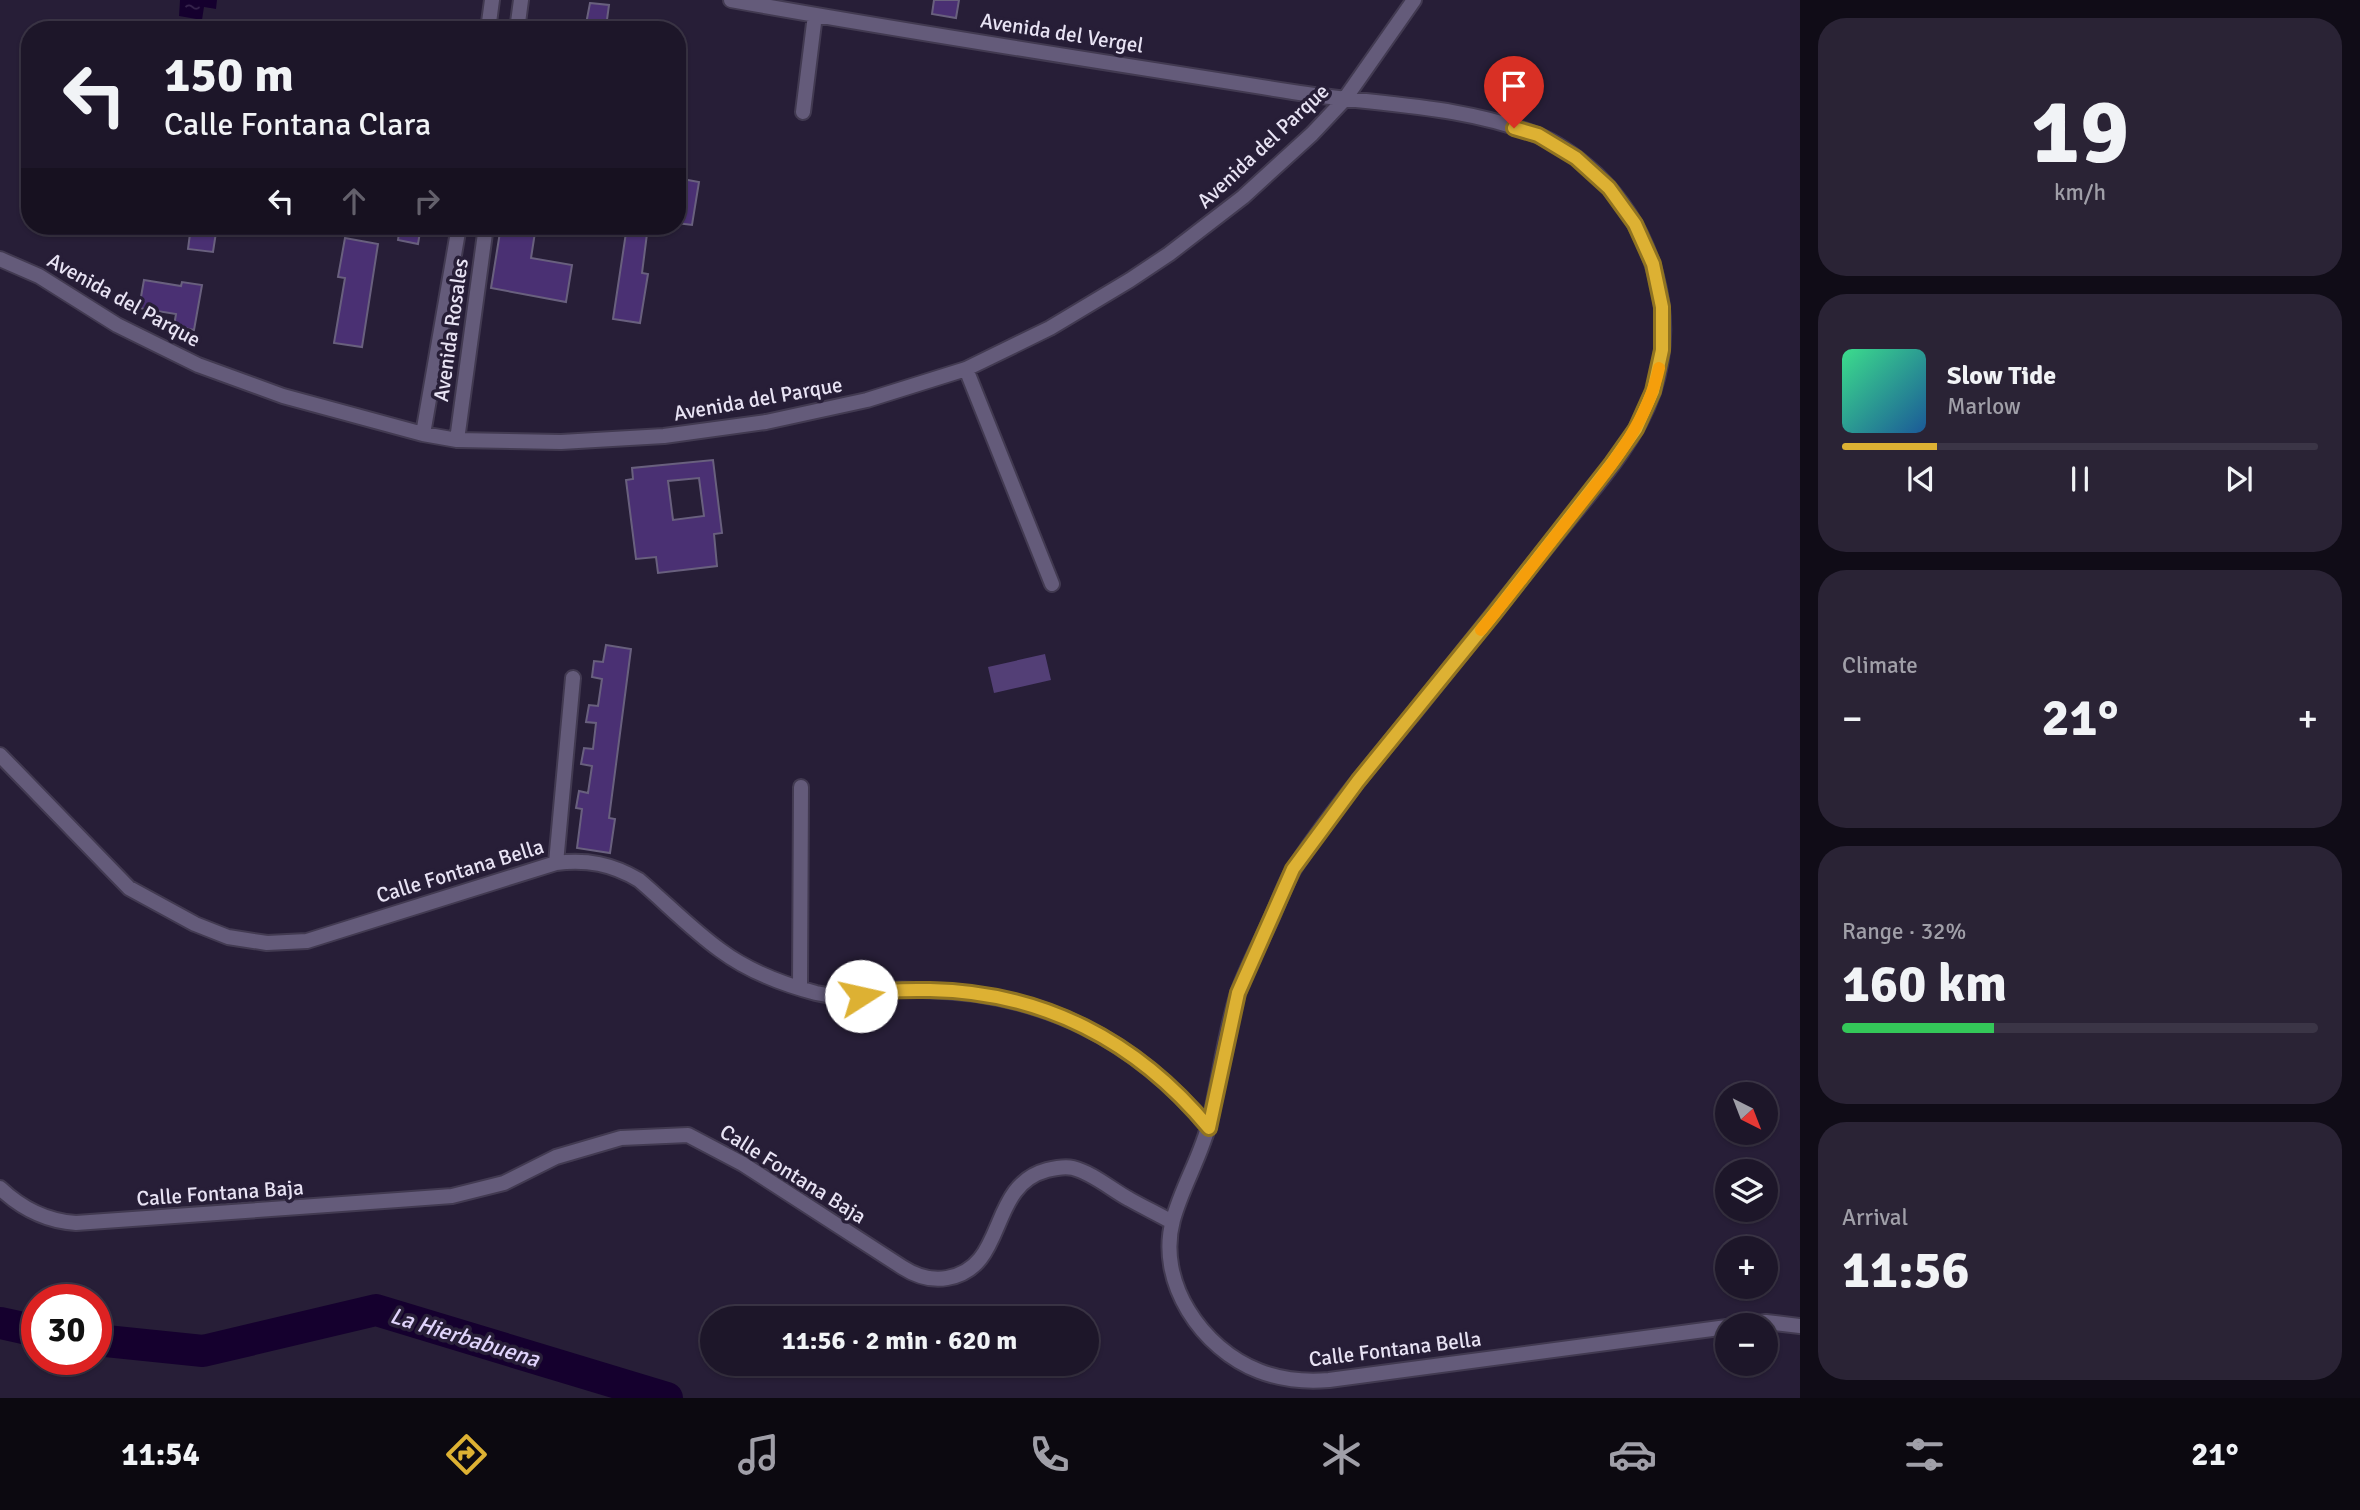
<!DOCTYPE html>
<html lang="en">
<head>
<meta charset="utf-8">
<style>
  :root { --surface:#1d1629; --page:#2a2335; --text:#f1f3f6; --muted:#a09fa8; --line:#3b3546; --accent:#ddb133 }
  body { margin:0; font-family:Signika,sans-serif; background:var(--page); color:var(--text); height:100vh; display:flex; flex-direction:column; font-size:26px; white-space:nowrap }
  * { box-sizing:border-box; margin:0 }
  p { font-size:23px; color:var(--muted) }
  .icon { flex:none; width:38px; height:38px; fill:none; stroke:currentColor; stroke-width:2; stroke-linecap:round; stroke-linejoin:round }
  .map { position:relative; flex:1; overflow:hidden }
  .panel { display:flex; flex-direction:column; gap:18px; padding:18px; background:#100c17; width:560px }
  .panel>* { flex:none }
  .top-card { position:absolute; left:21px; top:21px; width:665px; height:214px; border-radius:28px; box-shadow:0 2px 5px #0004,0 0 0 2px var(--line); background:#1d1629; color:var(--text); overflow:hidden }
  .needle { width:46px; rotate:138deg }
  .buttons { position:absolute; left:1715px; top:1082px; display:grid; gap:14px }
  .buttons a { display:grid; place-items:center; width:63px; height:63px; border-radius:50%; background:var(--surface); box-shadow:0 2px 5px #0004,0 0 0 2px var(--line); font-size:35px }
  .speed { position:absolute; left:21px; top:1284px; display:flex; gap:14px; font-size:35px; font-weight:700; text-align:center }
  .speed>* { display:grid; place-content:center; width:91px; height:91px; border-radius:50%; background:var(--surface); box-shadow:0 2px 5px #0004,0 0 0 2px var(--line); line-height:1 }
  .speed .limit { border:10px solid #d22; background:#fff; color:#111 }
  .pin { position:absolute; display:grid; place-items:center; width:60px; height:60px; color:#fff; margin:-72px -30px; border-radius:50% 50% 50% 0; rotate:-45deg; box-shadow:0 0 7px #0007 }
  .pin .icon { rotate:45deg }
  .me { position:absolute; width:77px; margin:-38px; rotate:80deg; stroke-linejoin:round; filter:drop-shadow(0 0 5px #0008) }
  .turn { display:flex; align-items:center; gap:24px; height:147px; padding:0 28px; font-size:32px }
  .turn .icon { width:91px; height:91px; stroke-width:2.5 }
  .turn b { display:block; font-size:49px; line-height:60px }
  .lanes { display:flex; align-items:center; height:66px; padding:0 28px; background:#0003; justify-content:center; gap:35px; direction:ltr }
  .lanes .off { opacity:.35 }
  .big { font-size:52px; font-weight:800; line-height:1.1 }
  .panel .card { flex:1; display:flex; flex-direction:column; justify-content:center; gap:10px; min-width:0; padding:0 24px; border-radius:28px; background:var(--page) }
  .panel .dial { align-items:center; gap:0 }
  .dial b { font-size:91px; line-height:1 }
  .song { display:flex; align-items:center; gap:21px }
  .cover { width:84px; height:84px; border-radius:10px; background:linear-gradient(135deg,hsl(150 70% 55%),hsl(210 70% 35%)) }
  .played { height:7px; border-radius:4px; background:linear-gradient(90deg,var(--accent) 20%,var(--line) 20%) }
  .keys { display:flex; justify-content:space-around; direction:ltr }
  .heat { display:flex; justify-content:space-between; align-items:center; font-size:38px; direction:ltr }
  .charge { height:10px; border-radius:5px; background:linear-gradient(90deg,#34c759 32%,var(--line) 0) }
  .trip { position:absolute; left:700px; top:1306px; width:399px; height:70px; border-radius:35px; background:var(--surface); box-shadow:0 2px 5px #0004,0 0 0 2px var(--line); font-weight:800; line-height:70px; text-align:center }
  .dock { display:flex; height:112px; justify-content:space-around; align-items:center; background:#0c0910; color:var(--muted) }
  .dock .icon { width:49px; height:49px }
  .dock .selected { color:var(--accent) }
  .dock b { font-size:32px; color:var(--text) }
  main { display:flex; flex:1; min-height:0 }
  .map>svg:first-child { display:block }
</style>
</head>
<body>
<main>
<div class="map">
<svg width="1800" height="1398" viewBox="0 0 1800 1398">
  <defs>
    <pattern id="water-ripples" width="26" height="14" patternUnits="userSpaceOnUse" patternTransform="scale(1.75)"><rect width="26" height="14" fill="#15002e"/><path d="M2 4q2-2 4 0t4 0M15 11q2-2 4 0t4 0" fill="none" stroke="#37254d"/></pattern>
  </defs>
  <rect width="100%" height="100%" fill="#271e37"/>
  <path fill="#533f76" d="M1045 654 1051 680 994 693 988 667Z"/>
  <path fill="url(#water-ripples)" d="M180 0H217L216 9 204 7 202 20 179 16Z"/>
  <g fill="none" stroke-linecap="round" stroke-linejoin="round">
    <path stroke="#15002e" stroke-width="32" d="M0 1323 37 1331
      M96 1340 203 1351 376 1310 667 1398"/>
  </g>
  <path fill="#4a3073" stroke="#69607e" stroke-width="2" fill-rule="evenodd" d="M934 0H959L956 18 932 14Z
    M590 3 609 5 606 27 586 24Z
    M677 178 699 182 692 225 677 223Z
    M191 226H217L213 252 188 249Z
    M400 226H421L418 244 398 240Z
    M501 226H536L531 258 572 265 566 302 491 288Z
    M627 226H648L642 273 648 274 640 323 613 319Z
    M345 238 378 244 362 347 334 343 345 278 338 277Z
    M144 280 181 286 182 282 202 285 194 330 174 326 176 314 139 308Z
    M713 460 722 533 714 534 717 566 658 573 656 557 636 559 626 480 633 479 632 468ZM699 478 704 516 673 520 668 481Z
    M606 645 631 649 609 818 615 819 610 853 577 848 582 809 576 808 579 791 588 793 592 766 581 764 584 748 593 749 596 723 586 722 589 705 598 706 602 679 592 677 594 661 603 662Z"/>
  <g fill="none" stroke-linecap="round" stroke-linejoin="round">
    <defs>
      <path id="street" d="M731 0C918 34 1106 62 1293 92 1374 105 1460 104 1537 135 1559 143 1579 159 1596 174 1653 229 1679 315 1653 392 1634 447 1589 493 1554 538 1507 597 1460 655 1413 714 1373 762 1332 811 1297 864 1286 880 1280 899 1272 917 1261 942 1247 967 1238 993 1225 1034 1220 1078 1210 1120 1202 1155 1182 1186 1173 1220 1156 1282 1202 1349 1259 1371 1282 1380 1305 1382 1329 1380L1727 1327
        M488 30 492 0
        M517 30 521 0
        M803 112 815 15
        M0 259 39 276 117 325 198 365 283 396 423 434 457 440 561 442 664 436 766 422 867 400 966 369 1050 328 1130 280 1169 254 1243 197 1312 134 1344 100 1414 0
        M966 369 1052 584
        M423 434 459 226
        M457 440 486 226
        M0 755 129 888 195 924 228 937 267 943 307 941 556 863C587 859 612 864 639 880 666 903 691 929 720 950 748 971 782 984 816 993 841 999 855 995 879 991 893 988 908 990 922 990 1040 992 1133 1037 1209 1128
        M556 863 573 678
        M800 987 801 787
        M0 1188C22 1209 46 1221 76 1223L398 1200 452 1196 504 1183 556 1157 621 1138 688 1135 743 1164 902 1267C916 1276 930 1281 947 1278 1008 1268 987 1186 1047 1170 1055 1168 1065 1166 1073 1168 1093 1173 1112 1190 1129 1199 1143 1207 1158 1214 1172 1222
        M1744 1325 1766 1322 1800 1326"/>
    </defs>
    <use href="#street" stroke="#423a51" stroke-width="18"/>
    <use href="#street" stroke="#645b7a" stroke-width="14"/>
  </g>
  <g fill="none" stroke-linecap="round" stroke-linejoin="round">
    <defs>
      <path id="route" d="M861 996C884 989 906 990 930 990 1043 992 1137 1041 1209 1128L1238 993 1293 869 1358 781 1493 615 1612 463 1636 429 1653 391 1662 350V307L1653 264 1635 224 1609 188 1576 158 1538 135 1514 128"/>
    </defs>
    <use href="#route" stroke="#907321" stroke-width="18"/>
    <use href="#route" stroke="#ddb133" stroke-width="12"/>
    <path stroke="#f59e0b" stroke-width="12" d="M1481 630C1510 595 1537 559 1565 524 1602 476 1646 429 1659 368"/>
  </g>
  <g text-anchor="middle" stroke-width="7" stroke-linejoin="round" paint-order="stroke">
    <g font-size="21" fill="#e8e3f4" stroke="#271e37">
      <text transform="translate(1062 33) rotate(9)" y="7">Avenida del Vergel</text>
      <text transform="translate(1263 146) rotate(-43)" y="7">Avenida del Parque</text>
      <text transform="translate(124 300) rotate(29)" y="7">Avenida del Parque</text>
      <text transform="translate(451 330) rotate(-82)" y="7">Avenida Rosales</text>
      <text transform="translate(758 399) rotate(-10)" y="7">Avenida del Parque</text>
      <text transform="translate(460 871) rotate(-17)" y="7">Calle Fontana Bella</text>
      <text transform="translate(793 1174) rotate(32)" y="7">Calle Fontana Baja</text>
      <text transform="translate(220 1193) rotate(-4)" y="7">Calle Fontana Baja</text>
      <text transform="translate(1395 1349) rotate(-7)" y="7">Calle Fontana Bella</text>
    </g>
    <g font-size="23" font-style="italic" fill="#e0d4fc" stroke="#271e37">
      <text transform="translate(465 1337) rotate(17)" y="8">La Hierbabuena</text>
    </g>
  </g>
</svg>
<div class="buttons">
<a><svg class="needle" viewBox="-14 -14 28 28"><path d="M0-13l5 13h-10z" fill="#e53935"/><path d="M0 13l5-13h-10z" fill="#a09fa8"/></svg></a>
<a><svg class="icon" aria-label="layers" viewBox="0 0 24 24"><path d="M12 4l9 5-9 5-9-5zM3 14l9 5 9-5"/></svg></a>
<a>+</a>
<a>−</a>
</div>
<div class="speed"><div class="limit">30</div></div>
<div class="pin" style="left:1514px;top:128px;background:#d93025"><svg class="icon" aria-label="arrive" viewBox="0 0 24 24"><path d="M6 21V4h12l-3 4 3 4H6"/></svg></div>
<svg class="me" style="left:861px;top:996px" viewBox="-20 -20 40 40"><circle r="19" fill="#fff"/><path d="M0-13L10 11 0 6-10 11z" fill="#ddb133"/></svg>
<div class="trip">11:56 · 2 min · 620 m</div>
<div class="top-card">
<div class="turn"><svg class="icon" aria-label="left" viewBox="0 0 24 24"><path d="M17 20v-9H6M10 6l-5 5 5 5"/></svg><div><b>150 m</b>Calle Fontana Clara</div></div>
<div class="lanes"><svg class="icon" aria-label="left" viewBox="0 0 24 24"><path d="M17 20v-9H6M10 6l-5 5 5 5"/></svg><svg class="icon off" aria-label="ahead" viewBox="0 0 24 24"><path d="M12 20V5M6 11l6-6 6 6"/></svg><svg class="icon off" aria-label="right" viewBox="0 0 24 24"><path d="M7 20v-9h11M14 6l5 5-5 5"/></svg></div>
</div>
</div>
<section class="panel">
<div class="card dial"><b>19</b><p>km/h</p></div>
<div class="card">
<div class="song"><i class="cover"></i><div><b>Slow Tide</b><p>Marlow</p></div></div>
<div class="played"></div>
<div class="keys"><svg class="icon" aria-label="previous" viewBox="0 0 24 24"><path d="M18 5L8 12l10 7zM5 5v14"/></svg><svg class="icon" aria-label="pause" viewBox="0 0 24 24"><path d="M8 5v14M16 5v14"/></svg><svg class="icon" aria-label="next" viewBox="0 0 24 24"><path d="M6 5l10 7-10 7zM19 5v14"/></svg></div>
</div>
<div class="card"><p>Climate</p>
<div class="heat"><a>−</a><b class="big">21°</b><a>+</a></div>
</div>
<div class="card"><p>Range · 32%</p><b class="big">160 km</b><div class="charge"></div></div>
<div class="card"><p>Arrival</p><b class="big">11:56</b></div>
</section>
</main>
<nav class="dock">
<b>11:54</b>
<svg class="icon selected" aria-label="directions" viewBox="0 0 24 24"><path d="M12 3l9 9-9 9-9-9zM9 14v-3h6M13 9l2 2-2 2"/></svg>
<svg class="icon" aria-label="music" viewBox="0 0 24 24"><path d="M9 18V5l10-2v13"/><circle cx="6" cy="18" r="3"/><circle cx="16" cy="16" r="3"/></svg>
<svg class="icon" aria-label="phone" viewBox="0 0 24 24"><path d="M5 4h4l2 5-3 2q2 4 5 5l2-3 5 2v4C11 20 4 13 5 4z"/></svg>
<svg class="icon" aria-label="climate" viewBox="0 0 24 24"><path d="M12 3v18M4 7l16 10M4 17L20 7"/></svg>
<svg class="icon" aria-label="car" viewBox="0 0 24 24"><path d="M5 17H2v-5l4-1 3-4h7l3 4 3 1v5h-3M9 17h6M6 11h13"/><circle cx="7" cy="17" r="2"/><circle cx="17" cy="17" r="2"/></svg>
<svg class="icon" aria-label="filters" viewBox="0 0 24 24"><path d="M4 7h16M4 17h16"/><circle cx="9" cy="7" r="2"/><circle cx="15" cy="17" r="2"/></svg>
<b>21°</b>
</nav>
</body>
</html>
